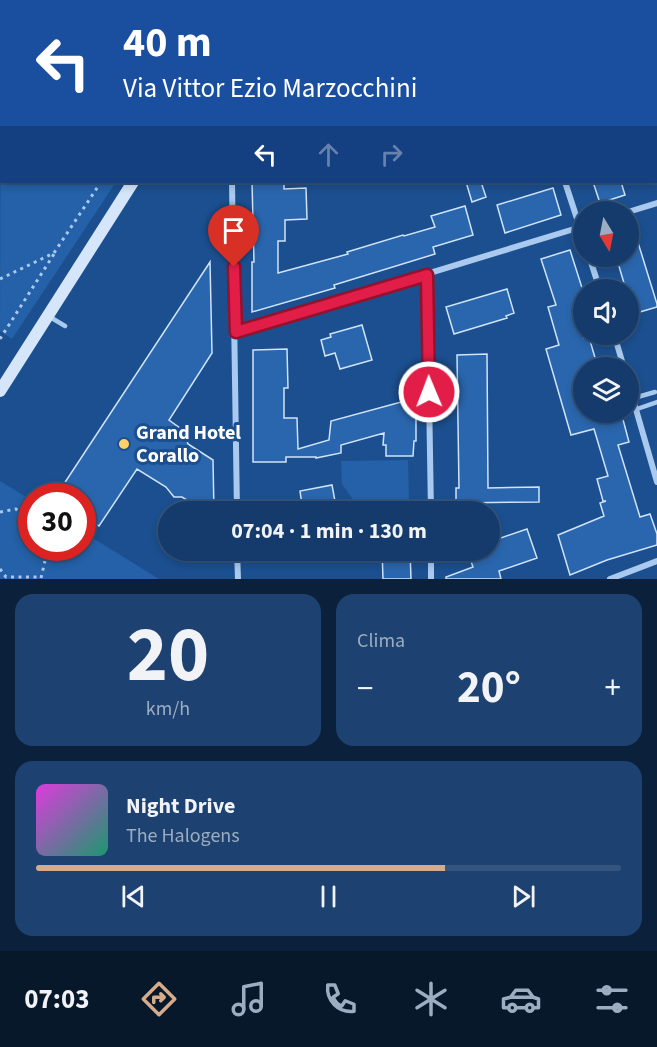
<!DOCTYPE html>
<html lang="it">
<head>
<meta charset="utf-8">
<style>
  :root { --surface:#143b6b; --page:#1d4271; --text:#f1f3f6; --muted:#9dadc1; --line:#33557e; --accent:#d6ab8b }
  body { margin:0; font-family:"Source Sans 3",sans-serif; background:var(--page); color:var(--text); height:100vh; display:flex; flex-direction:column; font-size:22px; white-space:nowrap }
  * { box-sizing:border-box; margin:0 }
  p { font-size:20px; color:var(--muted) }
  .icon { flex:none; width:33px; height:33px; fill:none; stroke:currentColor; stroke-width:2; stroke-linecap:round; stroke-linejoin:round }
  .map { position:relative; height:579px; overflow:hidden }
  .drawer { display:flex; flex-direction:column; gap:15px; padding:15px; background:#0b203b; flex:1 }
  .drawer>* { flex:none }
  .hud { position:absolute; left:0px; top:0px; width:657px; height:183px; box-shadow:0 3px 9px #0003,0 0 0 2px var(--line); background:#1a4fa0; color:#fff; overflow:hidden }
  .needle { width:39px; rotate:170deg }
  .controls { position:absolute; left:573px; top:201px; display:grid; gap:12px }
  .controls a { display:grid; place-items:center; width:66px; height:66px; border-radius:50%; background:var(--surface); box-shadow:0 3px 9px #0003,0 0 0 2px var(--line); font-size:30px }
  .speed { position:absolute; left:18px; top:483px; display:flex; gap:12px; font-size:30px; font-weight:700; text-align:center }
  .speed>* { display:grid; place-content:center; width:78px; height:78px; border-radius:50%; background:var(--surface); box-shadow:0 3px 9px #0003,0 0 0 2px var(--line); line-height:1 }
  .speed .limit { border:9px solid #d22; background:#fff; color:#111 }
  .pin { position:absolute; display:grid; place-items:center; width:51px; height:51px; color:#fff; margin:-62px -26px; border-radius:50% 50% 50% 0; rotate:-45deg; box-shadow:0 0 6px #0007 }
  .pin .icon { rotate:45deg }
  .me { position:absolute; width:66px; margin:-33px; rotate:359deg; stroke-linejoin:round; filter:drop-shadow(0 0 4px #0008) }
  .turn { display:flex; align-items:center; gap:21px; height:126px; padding:0 24px; font-size:27px }
  .turn .icon { width:78px; height:78px; stroke-width:2.5 }
  .turn b { display:block; font-size:42px; line-height:51px }
  .lanes { display:flex; align-items:center; height:57px; padding:0 24px; background:#0003; justify-content:center; gap:30px; direction:ltr }
  .lanes .off { opacity:.35 }
  .big { font-size:45px; font-weight:700; line-height:1.1 }
  .drawer .widget { flex:1; display:flex; flex-direction:column; justify-content:center; gap:9px; min-width:0; padding:0 21px; border-radius:18px; background:var(--page) }
  .drawer .dial { align-items:center; gap:0 }
  .dial b { font-size:78px; line-height:1 }
  .song { display:flex; align-items:center; gap:18px }
  .cover { width:72px; height:72px; border-radius:9px; background:linear-gradient(135deg,hsl(300 70% 55%),hsl(160 70% 35%)) }
  .played { height:6px; border-radius:3px; background:linear-gradient(90deg,var(--accent) 70%,var(--line) 70%) }
  .keys { display:flex; justify-content:space-around; direction:ltr }
  .heat { display:flex; justify-content:space-between; align-items:center; font-size:33px; direction:ltr }
  .drawer .tiles { flex:1; display:grid; gap:15px; grid-template-columns:1fr 1fr }
  .widget:last-child { grid-column:span 2 }
  .trip { position:absolute; left:158px; top:501px; width:342px; height:60px; border-radius:30px; background:var(--surface); box-shadow:0 3px 9px #0003,0 0 0 2px var(--line); font-weight:700; line-height:60px; text-align:center }
  .menu { display:flex; height:96px; justify-content:space-around; align-items:center; background:#08182b; color:var(--muted) }
  .menu .icon { width:42px; height:42px }
  .menu .selected { color:var(--accent) }
  .menu b { font-size:27px; color:var(--text) }
  .map>svg:first-child { display:block }
</style>
</head>
<body>
<div class="map">
<svg width="657" height="579" viewBox="0 0 657 579">
  <rect width="100%" height="100%" fill="#1b4f8f"/>
  <path fill="#2461a8" d="M11 0H212V1H10Z
    M1 12 2 182H116L12 339 0 331Z
    M408 460 409 504 400 506 396 511H361L342 484 341 461Z
    M0 481 31 500 32 548H82L83 532 159 579H0Z"/>
  <path fill="#2a66ad" stroke="#cfe3fa" stroke-width="1.5" d="M252 182H284V189L306 188 307 219 285 220V241H278V273L348 254 347 252 403 235 404 236 435 227 431 216 465 206 473 235 433 247 435 254 334 285 335 288 252 312V262H254Z
    M466 182H481L486 197 472 202Z
    M593 182H621L625 195 600 203Z
    M553 188 561 215 505 233 497 205Z
    M628 223H632L657 304V307L633 314 628 298V290H626L616 256H628Z
    M570 250 584 294V338L589 337 598 368H584V412H621L629 442 618 445 640 517 650 514 657 534V545L607 560 570 575 558 535 604 516 600 503 606 501H603L597 479 608 476 594 429 571 435 546 349 559 345 548 307 556 305 541 259Z
    M210 262 212 353 169 420 184 431 188 444 213 460 214 512H206L182 497H174L166 487 137 469 99 526 82 516V496H56Z
    M507 289 514 313 506 316 507 318 454 334 446 307Z
    M362 325 372 360 340 369 335 353 325 356 321 340 331 337 330 334Z
    M287 349 288 388H284V418H297L298 449 329 440 331 421 416 398V441H414L413 456H386V445H383L384 433 341 445V453L316 458V457H286V462H253V350Z
    M487 354 488 488 539 487V502L456 503V488H459L457 355Z
    M332 485 337 512H303L300 491Z
    M527 529 537 558 499 571 501 579H446V577L473 567 467 550H489V542Z
    M382 550H410L411 579H383Z"/>
  <g fill="none" stroke-linecap="round" stroke-linejoin="round">
    <path stroke="#a9c9ee" stroke-width="3" stroke-dasharray="3 4.5" stroke-linecap="butt" d="M202 0V2
      M41 2 42 0
      M0 45 2 44
      M0 279 54 253 101 182
      M0 339 54 254
      M0 512 16 509 32 519
      M0 569 6 577H41
      M41 578 48 548"/>
    <path stroke="#a9c9ee" stroke-width="4.5" d="M308 2 309 0
      M323 2 324 0
      M50 317 65 326
      M628 327 635 325
      M634 398 655 392
      M637 409 657 402
      M431 510H447"/>
    <path stroke="#a9c9ee" stroke-width="6" d="M233 0V2
      M511 0V2
      M232 182 237 512
      M565 182 584 240
      M628 212 657 203
      M589 256 600 290
      M427 275 431 512
      M236 332 584 226
      M614 334 624 368
      M628 382 657 482
      M237 550 238 579
      M431 550V579
      M610 579 657 561"/>
    <path stroke="#d6e6fa" stroke-width="12" d="M222 0V2
      M0 391 133 182"/>
  </g>
  <g fill="none" stroke-linecap="round" stroke-linejoin="round">
    <defs>
      <path id="route" d="M234 267 236 332 427 275 429 392"/>
    </defs>
    <use href="#route" stroke="#92132f" stroke-width="15"/>
    <use href="#route" stroke="#e11d48" stroke-width="10"/>
  </g>
  <circle fill="#ffd166" stroke="#1b4f8f" stroke-width="2" cx="124" cy="444" r="6"/>
  <g text-anchor="middle" stroke-width="6" stroke-linejoin="round" paint-order="stroke">
    <g font-size="20" font-weight="bold" fill="#fff" stroke="#1b4f8f" text-anchor="start">
      <text x="136" y="439">Grand Hotel<tspan x="136" dy="23">Corallo</tspan></text>
    </g>
  </g>
</svg>
<div class="controls">
<a><svg class="needle" viewBox="-14 -14 28 28"><path d="M0-13l5 13h-10z" fill="#e53935"/><path d="M0 13l5-13h-10z" fill="#9dadc1"/></svg></a>
<a><svg class="icon" aria-label="sound" viewBox="0 0 24 24"><path d="M4 9h4l5-4v14l-5-4H4zM17 9q2 3 0 6"/></svg></a>
<a><svg class="icon" aria-label="layers" viewBox="0 0 24 24"><path d="M12 4l9 5-9 5-9-5zM3 14l9 5 9-5"/></svg></a>
</div>
<div class="speed"><div class="limit">30</div></div>
<div class="pin" style="left:234px;top:267px;background:#d93025"><svg class="icon" aria-label="arrive" viewBox="0 0 24 24"><path d="M6 21V4h12l-3 4 3 4H6"/></svg></div>
<svg class="me" style="left:429px;top:392px" viewBox="-20 -20 40 40"><circle r="17" fill="#e11d48" stroke="#fff" stroke-width="3"/><path d="M0-11L8 9 0 5-8 9z" fill="#fff"/></svg>
<div class="trip">07:04 · 1 min · 130 m</div>
<div class="hud">
<div class="turn"><svg class="icon" aria-label="left" viewBox="0 0 24 24"><path d="M17 20v-9H6M10 6l-5 5 5 5"/></svg><div><b>40 m</b>Via Vittor Ezio Marzocchini</div></div>
<div class="lanes"><svg class="icon" aria-label="left" viewBox="0 0 24 24"><path d="M17 20v-9H6M10 6l-5 5 5 5"/></svg><svg class="icon off" aria-label="ahead" viewBox="0 0 24 24"><path d="M12 20V5M6 11l6-6 6 6"/></svg><svg class="icon off" aria-label="right" viewBox="0 0 24 24"><path d="M7 20v-9h11M14 6l5 5-5 5"/></svg></div>
</div>
</div>
<section class="drawer">
<div class="tiles">
<div class="widget dial"><b>20</b><p>km/h</p></div>
<div class="widget"><p>Clima</p>
<div class="heat"><a>−</a><b class="big">20°</b><a>+</a></div>
</div>
<div class="widget">
<div class="song"><i class="cover"></i><div><b>Night Drive</b><p>The Halogens</p></div></div>
<div class="played"></div>
<div class="keys"><svg class="icon" aria-label="previous" viewBox="0 0 24 24"><path d="M18 5L8 12l10 7zM5 5v14"/></svg><svg class="icon" aria-label="pause" viewBox="0 0 24 24"><path d="M8 5v14M16 5v14"/></svg><svg class="icon" aria-label="next" viewBox="0 0 24 24"><path d="M6 5l10 7-10 7zM19 5v14"/></svg></div>
</div>
</div>
</section>
<nav class="menu">
<b>07:03</b>
<svg class="icon selected" aria-label="directions" viewBox="0 0 24 24"><path d="M12 3l9 9-9 9-9-9zM9 14v-3h6M13 9l2 2-2 2"/></svg>
<svg class="icon" aria-label="music" viewBox="0 0 24 24"><path d="M9 18V5l10-2v13"/><circle cx="6" cy="18" r="3"/><circle cx="16" cy="16" r="3"/></svg>
<svg class="icon" aria-label="phone" viewBox="0 0 24 24"><path d="M5 4h4l2 5-3 2q2 4 5 5l2-3 5 2v4C11 20 4 13 5 4z"/></svg>
<svg class="icon" aria-label="climate" viewBox="0 0 24 24"><path d="M12 3v18M4 7l16 10M4 17L20 7"/></svg>
<svg class="icon" aria-label="car" viewBox="0 0 24 24"><path d="M5 17H2v-5l4-1 3-4h7l3 4 3 1v5h-3M9 17h6M6 11h13"/><circle cx="7" cy="17" r="2"/><circle cx="17" cy="17" r="2"/></svg>
<svg class="icon" aria-label="filters" viewBox="0 0 24 24"><path d="M4 7h16M4 17h16"/><circle cx="9" cy="7" r="2"/><circle cx="15" cy="17" r="2"/></svg>
</nav>
</body>
</html>
